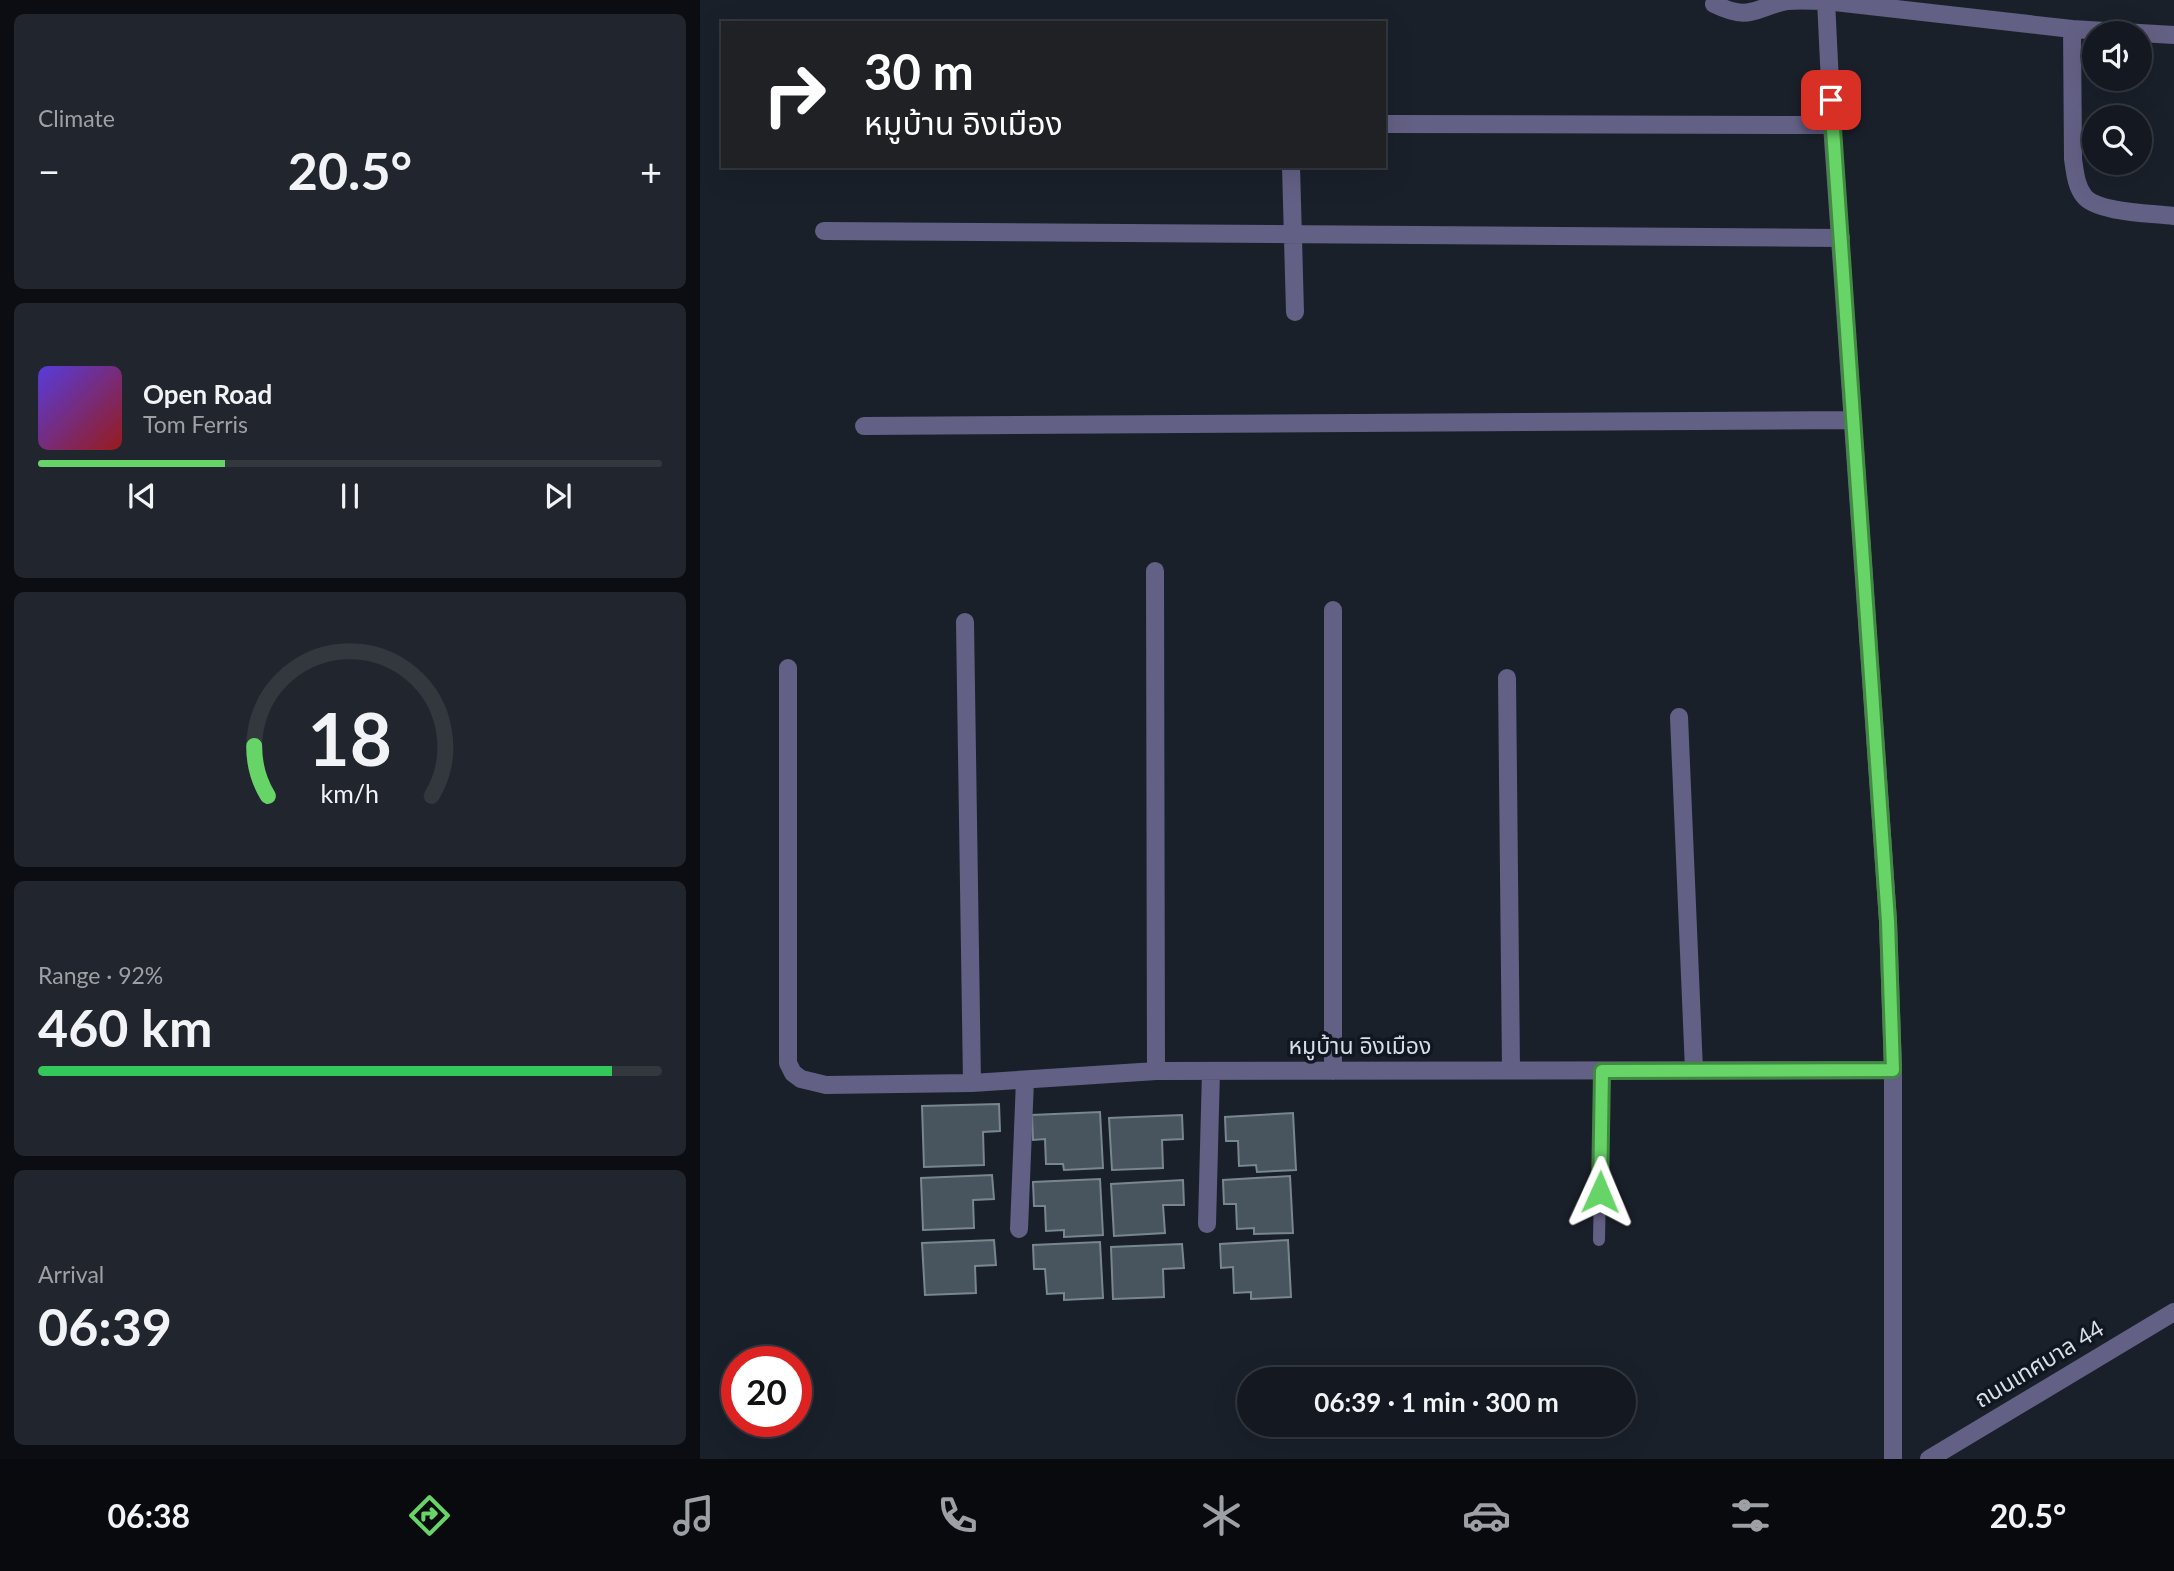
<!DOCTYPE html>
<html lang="en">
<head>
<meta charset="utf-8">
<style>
  :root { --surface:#141820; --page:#21252d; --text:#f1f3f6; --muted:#9da0a5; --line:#33373e; --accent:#66d466 }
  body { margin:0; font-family:Lato,"Noto Sans Thai",sans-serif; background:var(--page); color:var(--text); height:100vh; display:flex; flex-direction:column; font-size:26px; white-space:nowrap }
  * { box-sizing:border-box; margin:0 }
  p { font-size:23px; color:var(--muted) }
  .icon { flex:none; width:38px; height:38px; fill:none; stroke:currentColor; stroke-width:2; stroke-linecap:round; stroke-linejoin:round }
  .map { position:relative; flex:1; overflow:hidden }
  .drawer { display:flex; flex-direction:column; gap:14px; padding:14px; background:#0b0d12; width:700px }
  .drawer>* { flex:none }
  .hud { position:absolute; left:21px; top:21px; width:665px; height:147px; border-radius:0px; box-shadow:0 7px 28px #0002,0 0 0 2px var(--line); background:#202124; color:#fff; overflow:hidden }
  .tools { position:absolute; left:1382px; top:21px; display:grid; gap:14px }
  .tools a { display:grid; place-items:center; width:70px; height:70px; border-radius:50%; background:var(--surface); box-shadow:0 7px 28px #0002,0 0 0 2px var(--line); font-size:35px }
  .speed { position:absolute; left:21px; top:1346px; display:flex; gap:14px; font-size:35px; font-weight:700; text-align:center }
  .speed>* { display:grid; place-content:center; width:91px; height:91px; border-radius:50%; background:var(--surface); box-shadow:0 7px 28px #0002,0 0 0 2px var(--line); line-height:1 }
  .speed .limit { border:10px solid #d22; background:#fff; color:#111 }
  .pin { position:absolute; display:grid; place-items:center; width:60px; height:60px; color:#fff; margin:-30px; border-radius:14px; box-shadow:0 4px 10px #0006 }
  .me { position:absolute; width:77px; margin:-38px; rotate:1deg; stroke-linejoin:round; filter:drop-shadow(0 0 5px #0008) }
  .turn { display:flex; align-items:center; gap:24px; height:147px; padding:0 28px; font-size:32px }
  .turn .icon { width:91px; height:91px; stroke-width:2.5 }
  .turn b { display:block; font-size:49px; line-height:60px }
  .big { font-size:52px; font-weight:700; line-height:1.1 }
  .drawer .widget { flex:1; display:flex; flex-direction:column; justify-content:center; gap:10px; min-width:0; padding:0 24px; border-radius:10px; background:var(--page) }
  .drawer .dial { align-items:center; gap:0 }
  .dial svg { height:182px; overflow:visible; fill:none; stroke:var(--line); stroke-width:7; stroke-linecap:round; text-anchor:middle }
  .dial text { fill:var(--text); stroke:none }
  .song { display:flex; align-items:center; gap:21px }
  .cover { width:84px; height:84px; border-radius:10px; background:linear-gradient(135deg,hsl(250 70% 55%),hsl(0 70% 35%)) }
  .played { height:7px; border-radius:4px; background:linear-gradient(90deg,var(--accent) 30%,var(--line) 30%) }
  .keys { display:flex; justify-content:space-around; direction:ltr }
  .heat { display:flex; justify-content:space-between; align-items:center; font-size:38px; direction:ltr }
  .charge { height:10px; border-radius:5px; background:linear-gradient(90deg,#34c759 92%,var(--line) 0) }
  .trip { position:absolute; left:537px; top:1367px; width:399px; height:70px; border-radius:35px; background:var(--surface); box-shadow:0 7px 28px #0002,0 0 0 2px var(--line); font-weight:700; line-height:70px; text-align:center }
  .tabs { display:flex; height:112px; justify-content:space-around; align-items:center; background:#080a0d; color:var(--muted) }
  .tabs .icon { width:49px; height:49px }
  .tabs .current { color:var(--accent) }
  .tabs b { font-size:32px; color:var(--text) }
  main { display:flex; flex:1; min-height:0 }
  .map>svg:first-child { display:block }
</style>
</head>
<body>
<main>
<section class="drawer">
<div class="widget"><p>Climate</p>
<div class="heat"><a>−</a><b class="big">20.5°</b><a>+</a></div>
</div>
<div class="widget">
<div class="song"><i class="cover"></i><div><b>Open Road</b><p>Tom Ferris</p></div></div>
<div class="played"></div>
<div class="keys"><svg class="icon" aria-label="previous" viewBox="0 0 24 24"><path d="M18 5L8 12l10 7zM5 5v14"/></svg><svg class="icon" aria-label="pause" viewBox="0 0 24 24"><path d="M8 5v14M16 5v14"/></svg><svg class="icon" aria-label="next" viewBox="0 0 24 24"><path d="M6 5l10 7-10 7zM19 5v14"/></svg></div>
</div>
<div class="widget dial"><svg viewBox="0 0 100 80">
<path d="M14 69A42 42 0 1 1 86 69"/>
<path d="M14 69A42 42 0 0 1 8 47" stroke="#66d466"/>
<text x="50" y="56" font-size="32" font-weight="700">18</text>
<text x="50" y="72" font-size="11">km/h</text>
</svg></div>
<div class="widget"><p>Range · 92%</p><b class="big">460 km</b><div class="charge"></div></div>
<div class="widget"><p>Arrival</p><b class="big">06:39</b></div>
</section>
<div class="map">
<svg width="1474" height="1459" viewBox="0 0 1474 1459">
  <rect width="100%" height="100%" fill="#1a202a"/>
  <path fill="#48545e" stroke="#788690" stroke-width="2" d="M299 1104 300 1131 283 1132 284 1165 224 1167 222 1106Z
    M400 1112 403 1168 364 1170 363 1164H346L345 1139 333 1140 332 1115Z
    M593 1113 596 1170 557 1172 556 1165 539 1166 538 1141H526L525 1117Z
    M482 1115 483 1139 462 1140 463 1168 412 1170 409 1118Z
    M292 1175 294 1199 273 1200 274 1228 223 1230 221 1178Z
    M590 1176 593 1233 554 1234V1228L537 1229 536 1204H524L523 1180Z
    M400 1179 403 1235 364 1237V1230L346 1231 345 1206H334L333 1182Z
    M483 1180 484 1205H463L465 1233 414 1236 411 1184Z
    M294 1240 296 1265 275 1266 276 1293 225 1295 222 1243Z
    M588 1240 591 1297 551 1299V1292L534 1293 533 1267 521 1268 520 1244Z
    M400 1242 403 1298 364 1300V1293L347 1294 345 1269H334L333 1245Z
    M482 1244 484 1268 463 1269 464 1297 413 1299 411 1247Z"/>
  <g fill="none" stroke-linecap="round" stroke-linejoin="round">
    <path stroke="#636085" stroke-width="12" d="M899 1240 902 1071"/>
    <path stroke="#636085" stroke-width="18" d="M1126 0 1132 125 1188 921 1193 1070V1459
      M1014 4C1051 22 1053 8 1087 1 1099 0 1114 1 1126 1L1372 29 1474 35
      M1372 29 1373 159C1375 172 1376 186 1384 196 1397 213 1453 213 1474 216
      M684 124 1132 125
      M591 166 595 312
      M124 231 1141 238
      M164 426 1153 420
      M455 571 456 1071
      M633 610V1071
      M265 622 272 1083
      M88 668V1063L93 1073 101 1079 126 1085 272 1083 456 1071 1193 1070
      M807 678 811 1070
      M979 717 994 1070
      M507 1224 511 1071
      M319 1229 325 1080
      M1229 1459 1474 1312"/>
  </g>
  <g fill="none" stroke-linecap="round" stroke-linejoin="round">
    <defs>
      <path id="route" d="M900 1192 902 1071 1193 1070 1188 921 1131 100"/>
    </defs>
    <use href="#route" stroke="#428a42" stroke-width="18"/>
    <use href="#route" stroke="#66d466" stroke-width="12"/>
  </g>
  <g text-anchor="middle" stroke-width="7" stroke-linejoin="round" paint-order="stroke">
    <g font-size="23" fill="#d9dde5" stroke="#111721">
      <text x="660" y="1054">หมูบ้าน อิงเมือง</text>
      <text transform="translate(1339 1364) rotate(-31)" y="8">ถนนเทศบาล 44</text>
    </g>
  </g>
</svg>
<div class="tools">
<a><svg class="icon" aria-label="sound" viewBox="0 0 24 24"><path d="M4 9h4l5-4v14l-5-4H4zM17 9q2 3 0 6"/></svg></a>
<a><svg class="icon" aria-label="search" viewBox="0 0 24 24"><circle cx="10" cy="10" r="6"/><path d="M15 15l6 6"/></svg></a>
</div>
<div class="speed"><div class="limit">20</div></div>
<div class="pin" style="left:1131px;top:100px;background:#d93025"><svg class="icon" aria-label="arrive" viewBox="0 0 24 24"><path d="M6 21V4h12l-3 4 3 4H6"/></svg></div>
<svg class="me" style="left:900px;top:1192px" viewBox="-20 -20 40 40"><path d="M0-17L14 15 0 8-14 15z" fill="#66d466" stroke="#fff" stroke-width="4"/></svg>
<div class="trip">06:39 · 1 min · 300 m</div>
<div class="hud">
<div class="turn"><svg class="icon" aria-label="right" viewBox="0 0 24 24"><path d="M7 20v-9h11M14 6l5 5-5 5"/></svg><div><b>30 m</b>หมูบ้าน อิงเมือง</div></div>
</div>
</div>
</main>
<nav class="tabs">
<b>06:38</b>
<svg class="icon current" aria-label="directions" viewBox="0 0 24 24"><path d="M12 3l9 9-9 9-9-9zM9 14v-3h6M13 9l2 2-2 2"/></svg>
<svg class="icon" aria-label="music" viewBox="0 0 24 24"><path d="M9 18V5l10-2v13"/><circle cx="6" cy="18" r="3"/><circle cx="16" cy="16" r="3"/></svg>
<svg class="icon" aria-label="phone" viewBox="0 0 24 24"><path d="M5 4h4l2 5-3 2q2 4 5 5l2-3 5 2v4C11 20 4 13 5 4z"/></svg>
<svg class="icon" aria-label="climate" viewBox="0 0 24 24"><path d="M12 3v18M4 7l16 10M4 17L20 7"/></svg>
<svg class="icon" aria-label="car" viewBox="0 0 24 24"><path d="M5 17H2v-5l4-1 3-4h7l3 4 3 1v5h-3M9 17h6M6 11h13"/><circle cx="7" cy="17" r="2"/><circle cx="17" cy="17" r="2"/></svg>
<svg class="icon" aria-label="filters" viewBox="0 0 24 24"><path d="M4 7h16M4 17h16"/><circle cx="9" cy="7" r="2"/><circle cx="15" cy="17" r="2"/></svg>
<b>20.5°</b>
</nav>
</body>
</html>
